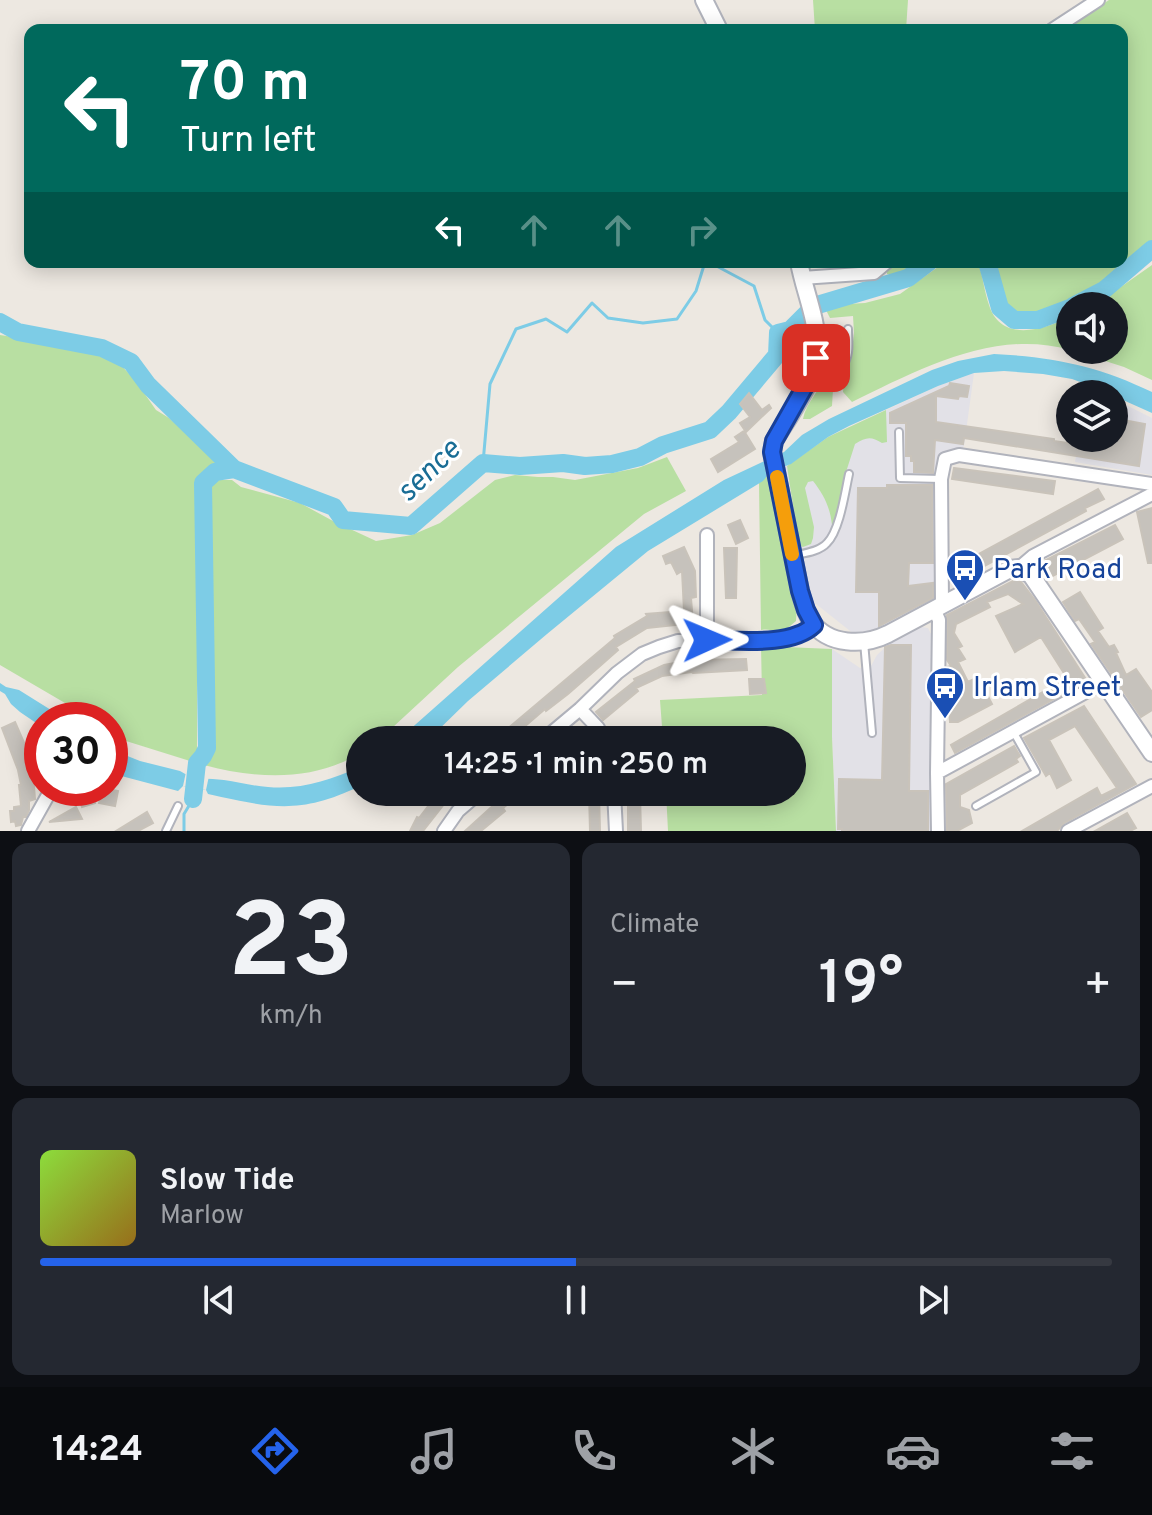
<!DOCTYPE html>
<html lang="en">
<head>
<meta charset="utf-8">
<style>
  :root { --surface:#171b24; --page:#242831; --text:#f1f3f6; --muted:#9ea1a6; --line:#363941; --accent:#2563eb }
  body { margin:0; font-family:Overpass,sans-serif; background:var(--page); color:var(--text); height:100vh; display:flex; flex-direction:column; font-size:30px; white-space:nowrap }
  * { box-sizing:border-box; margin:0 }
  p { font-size:26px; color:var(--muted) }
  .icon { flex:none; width:44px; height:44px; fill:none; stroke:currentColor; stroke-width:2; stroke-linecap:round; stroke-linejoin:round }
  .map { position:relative; height:831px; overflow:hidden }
  .details { display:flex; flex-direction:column; gap:12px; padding:12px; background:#0d0f14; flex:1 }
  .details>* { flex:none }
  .top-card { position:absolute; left:24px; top:24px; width:1104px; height:244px; border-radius:16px; box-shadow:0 4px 20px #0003; background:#00695c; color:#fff; overflow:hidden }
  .controls { position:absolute; left:1056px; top:292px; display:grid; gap:16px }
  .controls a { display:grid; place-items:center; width:72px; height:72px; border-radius:50%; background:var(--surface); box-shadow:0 4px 20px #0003; font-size:40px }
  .speed { position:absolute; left:24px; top:702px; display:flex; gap:16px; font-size:40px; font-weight:700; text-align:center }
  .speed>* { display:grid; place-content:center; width:104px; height:104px; border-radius:50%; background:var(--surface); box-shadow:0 4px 20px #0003; line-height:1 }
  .speed .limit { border:12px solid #d22; background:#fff; color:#111 }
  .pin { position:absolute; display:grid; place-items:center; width:68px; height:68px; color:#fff; margin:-34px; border-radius:16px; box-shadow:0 4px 12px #0006 }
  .me { position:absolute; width:88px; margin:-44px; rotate:89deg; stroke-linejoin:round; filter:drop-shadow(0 0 6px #0008) }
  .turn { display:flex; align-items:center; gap:28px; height:168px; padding:0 24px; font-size:36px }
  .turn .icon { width:104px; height:104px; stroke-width:2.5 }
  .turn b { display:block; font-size:56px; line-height:68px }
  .lanes { display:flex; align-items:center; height:76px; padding:0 24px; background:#0003; justify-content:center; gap:40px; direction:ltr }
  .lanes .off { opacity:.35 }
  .big { font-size:60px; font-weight:600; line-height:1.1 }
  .details .widget { flex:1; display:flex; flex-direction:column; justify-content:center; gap:12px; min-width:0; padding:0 28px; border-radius:16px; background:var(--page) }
  .details .dial { align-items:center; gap:0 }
  .dial b { font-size:104px; line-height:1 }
  .song { display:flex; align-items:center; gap:24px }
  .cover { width:96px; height:96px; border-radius:12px; background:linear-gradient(135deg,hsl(90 70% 55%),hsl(40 70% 35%)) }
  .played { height:8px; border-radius:4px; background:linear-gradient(90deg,var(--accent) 50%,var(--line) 50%) }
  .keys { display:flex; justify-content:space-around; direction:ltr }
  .heat { display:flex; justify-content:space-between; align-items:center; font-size:44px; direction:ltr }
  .details .tiles { flex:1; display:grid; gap:12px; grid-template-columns:1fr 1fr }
  .widget:last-child { grid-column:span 2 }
  .trip { position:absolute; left:346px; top:726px; width:460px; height:80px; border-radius:40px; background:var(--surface); box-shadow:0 4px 20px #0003; font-weight:600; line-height:80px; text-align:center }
  .tabs { display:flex; height:128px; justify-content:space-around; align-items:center; background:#090b0e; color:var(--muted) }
  .tabs .icon { width:56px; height:56px }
  .tabs .on { color:var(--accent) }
  .tabs b { font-size:36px; color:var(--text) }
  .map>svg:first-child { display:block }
</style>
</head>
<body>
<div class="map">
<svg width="1152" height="831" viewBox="0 0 1152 831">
  <rect width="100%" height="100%" fill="#ede8e1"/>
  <path fill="#e2e1e7" d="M974 373 964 446 947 467 942 604 864 642 811 600 783 470 785 465 791 464 828 437 938 386Z
    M1114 399 1152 418V475L1075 462 1079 438H1114Z
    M921 627 928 628 931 634 930 831H836L832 737V649L860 668 871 666 877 655 890 643Z"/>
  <path fill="#b8dfa2" d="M813 0H908L906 30H815Z
    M1109 0H1152V245L1129 264 1091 292 1057 312 1038 317 1015 316 1004 307 994 262H1122V30H1063Z
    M895 262H919C910 269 899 277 887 274V269Z
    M945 262H978C983 276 984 291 989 305 1001 343 1043 330 1070 317V350C995 328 918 370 852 402L843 392 845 369 851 358 854 333 853 316 830 318 826 310 831 305 865 303 900 294Z
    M1152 265V380L1124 367 1071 350H1114V306H1090L1108 296Z
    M0 335 39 341 66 349 94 352 117 361 135 380 156 410 169 418 205 450 219 466 209 468 197 481V752L190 761 110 736V720H88L65 703 0 665Z
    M834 372 832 406 810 419H803C806 403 820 389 828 374Z
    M886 410 887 442 882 443C871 436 866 437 855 444L846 472 836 523 832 525C830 507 824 495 813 481L808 482 805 488 814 527 813 538 811 544 803 547 799 545 787 466 828 437Z
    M667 457 686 491 644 514 458 667 379 740H360V753C313 782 256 779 204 765L213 748 209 488 218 480H232L241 487 300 503 333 521 376 541 412 535 440 523 495 480 515 475 538 477H553L575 480 638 468Z
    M768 473 797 604 796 621 783 632C775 632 770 628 761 630L759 483Z
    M761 646 832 649V737L836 831H668L666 792H792V740H663L660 700 762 695Z"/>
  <path fill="#7dcce6" d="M994 354C1054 357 1098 366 1152 392V413L1114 396V394L1072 379 1043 374 1004 371 974 373 938 386 849 426 828 437 791 464C780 468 771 470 763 481L648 551 547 634 468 701 428 740H398L616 547 724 480 784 452 802 435 829 419 932 370 958 361Z
    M0 683 6 687 19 690 67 720H42V727L20 712 11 704 5 694 0 691Z
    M110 749 140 761 180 771C194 780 209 778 224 780 238 782 253 786 268 787 301 790 330 780 360 767V786C300 815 271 808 208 794L206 790 183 786 178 791 110 773Z"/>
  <path fill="#ede8e1" d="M186 772 209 776 206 790 183 786Z"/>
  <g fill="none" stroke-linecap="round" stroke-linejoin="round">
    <path stroke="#7dcce6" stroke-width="3" d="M709 262 754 286 765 320 778 333
      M483 463 490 384 516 329 546 319 567 332 592 303 608 318 643 323 677 319 696 291 705 262
      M184 831V814L193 799"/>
    <path stroke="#7dcce6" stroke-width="18" d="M987 262 1000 308 1014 320H1038L1070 308
      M1073 306 1104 290 1152 249
      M0 322 18 332 102 348 131 362 148 385 234 469 334 507 343 520 411 526 483 463 520 466 563 463 585 466 612 464 640 457 663 445 710 430 729 412 777 355 778 333 790 330 814 306 908 278 929 262
      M193 799 197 763 203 756 207 748 203 483 215 472 234 469"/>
  </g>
  <path fill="#c6c2bc" stroke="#c9c3ba" stroke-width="2" d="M950 383 969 386 967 397 959 396 958 399 936 396V422L1054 439V441L1081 445 1082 438 1121 439 1123 420 1145 424 1139 466 964 438 963 444 935 440 933 473 914 472V461H911V456H906V423H890V413L949 386Z
    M749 393 762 410 769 405 771 408 746 432 740 423 750 417 740 404Z
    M744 431 755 449 718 472 711 459 739 442 735 437Z
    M954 468 1055 481 1053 494 952 479Z
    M887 485H932L933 563H909L908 586 933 583V598L879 626V592H856L858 488H887Z
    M1098 489 1104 499 1085 508 1086 511 955 582 951 575V569Z
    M1152 508V563H1148L1137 512Z
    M740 520 748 538 736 544 728 525Z
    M1115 525 1123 539 1047 579 1036 565Z
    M684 547 695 571 696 597 691 598 693 623 647 628 616 647 618 650 600 666 568 694 546 711 545 709 509 740H494L615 638 614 636 647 616 646 614 684 611 682 571 677 574 671 562 666 564 663 556Z
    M724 548H737L736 598H726Z
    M1017 579 1021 582 1035 600 1087 681 955 753 951 745 1067 678 1041 637 1015 652 996 616 1023 604 1008 594 987 602 990 607 956 624 954 633 962 646 958 648 965 659 958 662 968 682 978 677 992 704 958 722H950L949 707H956L947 689V680L950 679 947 667 951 666 947 660V615Z
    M1080 592 1103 628 1098 631 1109 647 1114 645 1118 652 1116 653 1126 675 1136 669 1152 692V710L1141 717 1091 644 1095 642 1079 619 1075 621 1063 602Z
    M891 645H911L909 791H928V831H842V829H838L839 779 882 780 885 647Z
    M746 659 747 670 693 673 692 672 662 676 636 688 638 691 603 720 596 712 635 681 634 679 664 665 691 660Z
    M749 679H764L766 693 750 694Z
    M1084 706 1136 784 1064 823 1057 831H1022L1097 788 1101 796 1117 788 1075 726 1049 740 1071 780 1057 788 1050 773 1046 776 1024 738Z
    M15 722 32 761 35 799 29 801V810L26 817H23L21 825 16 826 15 821 11 822 10 811H14V807L21 806 19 785H21L18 770 2 728Z
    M1014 746 1020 756 1016 759 1018 762 960 795V807L969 810 972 823 957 831H947L946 784Z
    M90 788 95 803 82 807 77 792Z
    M103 788 118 791 115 806 99 803Z
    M439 792H458L445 803 423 831H410L417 817 419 818Z
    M508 792H523L503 808 505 811 481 831H465Z
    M589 792H599L600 831H590Z
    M628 794H640L641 831H628Z
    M76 807 82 819 49 822Z
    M147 812 153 823 138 831H116Z
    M1127 813 1136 828 1130 831H1095Z"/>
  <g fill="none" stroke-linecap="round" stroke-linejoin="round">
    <defs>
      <path id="lane" d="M815 363 842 366C851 357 848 341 848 329
        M899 432 900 478 941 479
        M796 555C806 553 820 551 827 543 840 530 845 492 849 474
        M864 642 872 733
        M976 806 1036 772 1013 731
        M166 831 178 806"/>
      <path id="street" d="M1052 30 1098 0
        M802 278 874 273 887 262
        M707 535V640
        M1019 568 1033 556 1152 494
        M942 604 941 479 945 459 959 455 1152 484
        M934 609 939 620 937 773 938 831
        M580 709 598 728 604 740
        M543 740 580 709 617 673 642 654 659 647 678 641 783 639 799 635 814 625
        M937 773 1104 682
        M614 792 616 831
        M28 831 52 788
        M444 831 458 811 480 792
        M1068 831 1152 786"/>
      <path id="secondary" d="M704 0 719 30
        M799 262C804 290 817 318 817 347 817 379 790 414 774 441L772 452 800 591C803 601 805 612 811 621 828 646 864 646 888 634L1010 569 1019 568 1031 575 1152 753"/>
    </defs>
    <use href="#lane" stroke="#b1b3bc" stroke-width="10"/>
    <use href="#street" stroke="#b1b3bc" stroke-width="16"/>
    <use href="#secondary" stroke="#b1b3bc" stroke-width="20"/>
    <use href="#lane" stroke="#fff" stroke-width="6"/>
    <use href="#street" stroke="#fff" stroke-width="12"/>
    <use href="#secondary" stroke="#fff" stroke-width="16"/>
  </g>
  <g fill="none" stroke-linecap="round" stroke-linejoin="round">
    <defs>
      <path id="route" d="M707 640C738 640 791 647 814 625L806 610 800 591 772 452 774 441 813 372 816 358"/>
    </defs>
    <use href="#route" stroke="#184099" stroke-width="20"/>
    <use href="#route" stroke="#2563eb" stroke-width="14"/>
    <path stroke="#f59e0b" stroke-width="14" d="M777 477 792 554"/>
  </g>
  <defs>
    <symbol id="bus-pin" viewBox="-11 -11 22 30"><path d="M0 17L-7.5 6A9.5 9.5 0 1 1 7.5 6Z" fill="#1a4fb4" stroke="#fff"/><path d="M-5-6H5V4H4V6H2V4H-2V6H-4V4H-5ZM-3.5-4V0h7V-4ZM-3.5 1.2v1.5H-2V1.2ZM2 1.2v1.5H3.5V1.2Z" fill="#fff"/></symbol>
  </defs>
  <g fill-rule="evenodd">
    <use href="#bus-pin" x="943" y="546" width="44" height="60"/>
    <use href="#bus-pin" x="923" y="664" width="44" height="60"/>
  </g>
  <g text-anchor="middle" stroke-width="6" stroke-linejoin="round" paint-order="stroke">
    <g font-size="28" fill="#164399" stroke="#fff" text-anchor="start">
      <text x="993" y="578">Park Road</text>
      <text x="973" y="696">Irlam Street</text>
    </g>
    <g font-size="30" font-style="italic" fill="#196d95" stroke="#fff">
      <text transform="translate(428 470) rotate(-44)" y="10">sence</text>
    </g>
  </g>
</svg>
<div class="controls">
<a><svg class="icon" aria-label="sound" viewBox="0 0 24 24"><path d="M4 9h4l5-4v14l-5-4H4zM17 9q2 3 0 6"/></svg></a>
<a><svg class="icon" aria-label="layers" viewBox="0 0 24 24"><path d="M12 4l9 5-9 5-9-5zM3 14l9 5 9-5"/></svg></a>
</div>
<div class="speed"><div class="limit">30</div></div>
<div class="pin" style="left:816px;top:358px;background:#d93025"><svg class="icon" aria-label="arrive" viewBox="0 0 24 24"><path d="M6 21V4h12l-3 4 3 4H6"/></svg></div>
<svg class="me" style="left:707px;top:640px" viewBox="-20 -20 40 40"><path d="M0-17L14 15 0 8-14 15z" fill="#2563eb" stroke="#fff" stroke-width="4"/></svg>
<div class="trip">14:25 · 1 min · 250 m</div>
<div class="top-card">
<div class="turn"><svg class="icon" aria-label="left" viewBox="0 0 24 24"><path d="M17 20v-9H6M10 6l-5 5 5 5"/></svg><div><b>70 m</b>Turn left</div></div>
<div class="lanes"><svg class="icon" aria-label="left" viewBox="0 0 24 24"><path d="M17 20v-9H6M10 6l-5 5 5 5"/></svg><svg class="icon off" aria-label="ahead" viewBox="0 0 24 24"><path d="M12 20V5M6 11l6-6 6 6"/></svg><svg class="icon off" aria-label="ahead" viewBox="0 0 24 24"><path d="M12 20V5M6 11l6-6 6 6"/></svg><svg class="icon off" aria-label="right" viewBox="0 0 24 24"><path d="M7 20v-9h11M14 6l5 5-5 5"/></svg></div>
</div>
</div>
<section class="details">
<div class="tiles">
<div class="widget dial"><b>23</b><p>km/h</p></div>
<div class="widget"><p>Climate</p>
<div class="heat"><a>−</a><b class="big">19°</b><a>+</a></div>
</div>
<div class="widget">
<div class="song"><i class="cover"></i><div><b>Slow Tide</b><p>Marlow</p></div></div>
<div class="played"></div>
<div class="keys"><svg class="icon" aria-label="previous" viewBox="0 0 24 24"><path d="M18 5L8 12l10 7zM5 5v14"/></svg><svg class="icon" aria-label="pause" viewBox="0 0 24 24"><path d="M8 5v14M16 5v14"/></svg><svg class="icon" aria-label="next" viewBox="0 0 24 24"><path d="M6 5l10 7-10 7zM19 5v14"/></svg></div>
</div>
</div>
</section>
<nav class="tabs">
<b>14:24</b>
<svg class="icon on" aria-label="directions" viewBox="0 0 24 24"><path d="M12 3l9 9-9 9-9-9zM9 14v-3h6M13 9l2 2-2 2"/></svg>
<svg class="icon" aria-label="music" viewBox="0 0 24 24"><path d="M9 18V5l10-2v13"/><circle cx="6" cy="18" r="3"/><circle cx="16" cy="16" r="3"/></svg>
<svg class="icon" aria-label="phone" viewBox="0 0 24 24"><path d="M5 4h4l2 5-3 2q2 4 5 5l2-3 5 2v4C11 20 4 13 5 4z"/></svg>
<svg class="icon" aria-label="climate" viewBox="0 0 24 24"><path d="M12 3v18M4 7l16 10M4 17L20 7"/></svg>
<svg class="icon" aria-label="car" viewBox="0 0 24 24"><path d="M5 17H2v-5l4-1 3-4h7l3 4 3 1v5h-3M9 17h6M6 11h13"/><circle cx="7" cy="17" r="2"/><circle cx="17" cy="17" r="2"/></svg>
<svg class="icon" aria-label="filters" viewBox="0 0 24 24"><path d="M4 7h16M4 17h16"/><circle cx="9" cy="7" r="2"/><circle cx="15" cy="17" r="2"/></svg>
</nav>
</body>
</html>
